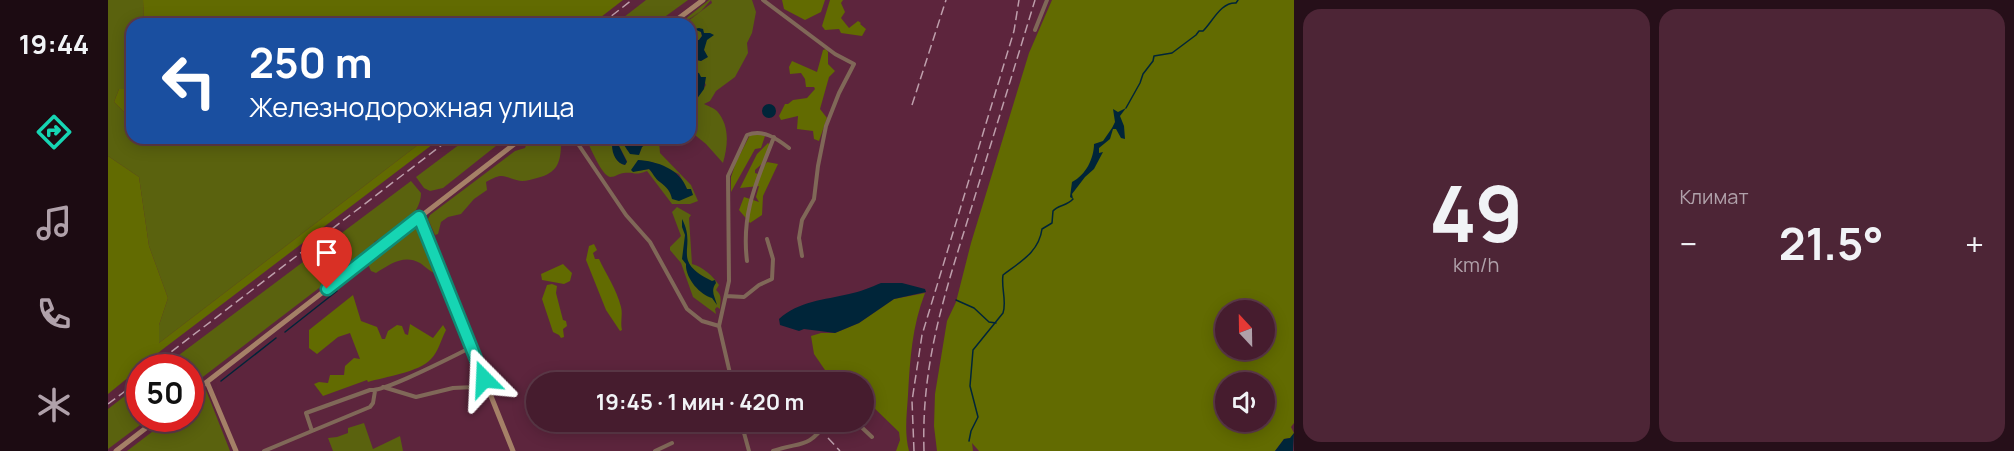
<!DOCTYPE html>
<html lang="ru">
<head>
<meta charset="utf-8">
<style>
  :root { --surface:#461c2e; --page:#4d2536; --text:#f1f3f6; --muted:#b0a1aa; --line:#5e3a4a; --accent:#16d5b3 }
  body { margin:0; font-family:Manrope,sans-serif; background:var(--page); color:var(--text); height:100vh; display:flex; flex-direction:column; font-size:22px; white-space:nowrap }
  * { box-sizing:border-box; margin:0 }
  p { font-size:20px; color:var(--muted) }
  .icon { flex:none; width:33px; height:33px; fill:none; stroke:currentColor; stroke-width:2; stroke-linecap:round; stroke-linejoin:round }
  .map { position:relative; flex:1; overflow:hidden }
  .sheet { display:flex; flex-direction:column; gap:9px; padding:9px; background:#260f19; width:720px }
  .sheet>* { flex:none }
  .hud { position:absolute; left:18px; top:18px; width:570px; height:126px; border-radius:18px; box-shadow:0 3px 15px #0003,0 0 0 2px var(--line); background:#1a4fa0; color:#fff; overflow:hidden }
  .needle { width:39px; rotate:338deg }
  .tools { position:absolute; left:1107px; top:300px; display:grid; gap:12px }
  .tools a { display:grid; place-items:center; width:60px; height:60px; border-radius:50%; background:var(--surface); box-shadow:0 3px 15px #0003,0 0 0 2px var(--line); font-size:30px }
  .speed { position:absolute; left:18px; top:354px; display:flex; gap:12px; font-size:30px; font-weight:700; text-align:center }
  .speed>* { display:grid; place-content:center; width:78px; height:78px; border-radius:50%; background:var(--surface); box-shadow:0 3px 15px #0003,0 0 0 2px var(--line); line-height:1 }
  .speed .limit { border:9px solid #d22; background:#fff; color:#111 }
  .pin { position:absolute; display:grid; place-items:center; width:51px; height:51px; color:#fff; margin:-62px -26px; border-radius:50% 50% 50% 0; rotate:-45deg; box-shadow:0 0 6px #0007 }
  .pin .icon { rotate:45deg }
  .me { position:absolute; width:66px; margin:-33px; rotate:339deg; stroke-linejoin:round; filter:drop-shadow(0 0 4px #0008) }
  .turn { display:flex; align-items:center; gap:21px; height:126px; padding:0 24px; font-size:27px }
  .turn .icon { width:78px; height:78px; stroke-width:2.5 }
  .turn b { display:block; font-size:42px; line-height:51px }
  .big { font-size:45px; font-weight:700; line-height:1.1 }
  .sheet .tile { flex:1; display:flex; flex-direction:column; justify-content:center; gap:9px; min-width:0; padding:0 21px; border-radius:18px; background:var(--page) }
  .sheet .dial { align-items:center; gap:0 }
  .dial b { font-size:78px; line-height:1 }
  .heat { display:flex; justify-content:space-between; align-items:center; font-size:33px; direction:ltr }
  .sheet .tiles { flex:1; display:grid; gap:9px; grid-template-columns:repeat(2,1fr) }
  .trip { position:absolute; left:418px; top:372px; width:348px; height:60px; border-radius:30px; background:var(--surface); box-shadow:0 3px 15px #0003,0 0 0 2px var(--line); font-weight:700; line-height:60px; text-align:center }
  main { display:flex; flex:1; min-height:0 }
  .dock { display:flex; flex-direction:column; width:108px; justify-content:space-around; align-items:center; background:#1c0b12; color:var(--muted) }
  .dock .icon { width:42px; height:42px }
  .dock .active { color:var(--accent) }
  .dock b { font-size:27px; color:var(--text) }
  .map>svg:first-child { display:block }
</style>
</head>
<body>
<main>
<nav class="dock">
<b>19:44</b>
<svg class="icon active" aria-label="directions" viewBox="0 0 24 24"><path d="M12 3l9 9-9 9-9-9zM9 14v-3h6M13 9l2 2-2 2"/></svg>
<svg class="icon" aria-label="music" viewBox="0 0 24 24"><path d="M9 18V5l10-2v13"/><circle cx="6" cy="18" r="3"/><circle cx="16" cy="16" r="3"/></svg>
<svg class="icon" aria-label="phone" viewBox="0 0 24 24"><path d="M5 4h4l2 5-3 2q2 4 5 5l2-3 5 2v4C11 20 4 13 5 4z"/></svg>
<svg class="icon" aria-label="climate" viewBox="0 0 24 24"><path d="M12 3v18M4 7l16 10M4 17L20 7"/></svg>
</nav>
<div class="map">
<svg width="1186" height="451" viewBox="0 0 1186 451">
  <rect width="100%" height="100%" fill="#5d253d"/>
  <path fill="#5a620e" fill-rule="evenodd" d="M0 0H35L36 24H24V89H11L6 102 24 120V138H319L51 343V325L60 298 41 246 31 177 0 156Z
    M538 0H580L547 24H507Z
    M601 0H644L648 12 644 33 639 43 640 53 627 77 608 91 602 101 596 104C600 106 606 108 609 111 622 126 620 145 615 163L598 144 582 131V97L588 100 598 85C594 72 580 77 585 59L593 61 599 57 596 50 595 29H588L593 32 594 36 591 40 582 41V24H576L604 3 603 0 593 11 574 24H571Z
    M360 138H398L335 188 322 191 316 188 308 177Z
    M425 138H458L453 143C453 163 449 173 429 178 424 179 419 181 414 181 396 179 398 170 378 182L379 190 366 199 353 214 340 217 333 222 330 234 327 235 320 219 322 215 407 151 417 148 419 143Z
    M477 138H505C503 148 506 163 517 165L519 161 511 146 513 143 517 145 519 150 531 154 536 142 528 140 523 144 514 138H553L551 142 552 153 583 185 590 201 582 204H564L539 171C527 176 526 172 516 173 511 173 508 177 502 177 493 175 483 147 477 138ZM544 162 571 174 579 189 558 186 552 182 541 169 529 171Z
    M303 181 313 193C313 211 297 224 283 233 277 237 271 238 266 242V246L83 386 82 368 55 367Z
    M569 207 583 215 581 218 584 264C594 266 606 277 611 285L608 290C615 296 612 301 612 309L609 307 607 309 608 314 585 297 573 263 562 250V247L573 236 564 212Z
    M306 225 315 236 329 269V274C322 272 318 267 312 263 296 254 282 264 268 273L263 271 259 262 260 259Z
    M31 385 32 418 40 419 0 449V409Z
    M98 390 122 451H19L61 419 82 418 83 402Z
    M256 423 265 449 292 436 295 451H225L220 438 229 437 240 433V428Z"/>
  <path fill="#626b01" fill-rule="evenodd" d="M35 0H515L484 24H36Z
    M674 0H717L713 12 697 20 676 9Z
    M722 0H735L733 3 737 12 733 18 741 28 750 21 753 23 752 24 758 29 754 36 733 33 731 29 717 30 714 26Z
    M944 0H1186V423L1183 427 1186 433 1183 438 1176 439 1167 451H871L864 443 865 451H829L826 426 827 394 839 321 848 302 863 243 921 53ZM1118 310H1156V350H1118ZM1118 382H1156V422H1118Z
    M718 49 720 52V64L727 71 721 77 712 109 719 118 711 141 706 139 705 131 689 129 690 116 673 120 671 116 677 104H680L685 100 699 98 707 89 706 87H698L697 79 693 73 682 74 681 67 684 61 709 72 715 50Z
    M11 89H24V120L6 102Z
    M650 134 657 136 653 148 647 149 623 192V177L628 162 642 135Z
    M319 138H333L55 349 0 394V156L31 177 41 246 60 298 51 325V343Z
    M660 143 662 145 656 162 647 170V173L650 174 659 162 670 164 655 196 654 215 642 223 631 210 636 197 651 202 648 197 651 186 632 188 649 154Z
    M486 244 489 250 485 253 487 259H491C498 274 509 290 513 307 515 315 512 322 514 330L512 331 498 310 478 260 481 246Z
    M455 264 464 273 462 281 456 284 434 280 433 274Z
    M444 284 449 286 448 293 455 320 458 321 459 326 455 329 456 337 453 338 451 335 445 332 434 299 439 285Z
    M817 293C804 326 802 360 800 395 799 413 796 432 801 451H788L792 440 791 432 761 403 756 404V382H723L719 373 706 354 703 336 713 333H727L751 323 786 299Z
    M245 295 253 321 269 327 274 339H277L280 331 289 325 294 326 297 334 300 335 302 324 325 338 335 325 338 330C333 340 330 352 323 359 312 372 276 377 260 382L259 380 215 396 206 384 211 382 220 383 222 375H236L237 366 246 358 252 359 242 333 230 337 209 354 201 348V330Z"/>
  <path fill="#002539" d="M591 28 595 29 596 33H602L606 35 599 40 596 50 600 57 593 61 585 59 583 66 584 71 591 73 593 77H598L596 89 588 100 582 97V41L591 40 594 36 593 32 586 29Z
    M654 111a7 7 0 1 1 14 0a7 7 0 1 1-14 0Z
    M1018 108 1012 116 1016 126 1017 139 1013 138 1008 129H1005L1002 139 991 148V153L995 152 986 169 977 177 964 194 965 199 962 197 964 182C978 175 986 158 986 144L995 141 1004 128 1007 122 1005 109 1010 112Z
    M505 138H514L523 144 528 140 538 144 534 147 531 155 522 154 516 145 512 143 511 146 519 162 517 165C506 163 502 148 505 138Z
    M530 160C549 161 572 169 579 189H583L585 195 571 201 564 199C562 190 558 187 552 182 547 179 545 173 541 169L525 172 523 170Z
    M574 219C590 249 561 260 604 281L607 280 608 283C602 291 607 297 609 305L604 298C592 295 577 278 578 264L574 259 577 235 574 227Z
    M773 283H794L817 289 818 292 786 299 751 323 727 333 696 329 691 331 672 325 671 319C691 301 716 300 741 294 752 292 763 287 773 283Z
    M1186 433 1185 451H1167L1176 439 1182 438Z"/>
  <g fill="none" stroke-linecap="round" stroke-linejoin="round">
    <path stroke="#002539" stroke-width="1.5" d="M1018 108 1032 83 1035 74 1045 61 1046 56 1064 53 1088 35 1091 31H1095C1105 21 1113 2 1128 3L1130 0
      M848 300 866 308 881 322 888 323
      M177 332 229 291
      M113 381 168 338
      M861 441 863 431 870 417 862 386 865 350 895 313C899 301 893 289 895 275 912 262 931 252 934 229L944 223 945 211C950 205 959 206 965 199"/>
    <path stroke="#806858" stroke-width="4" d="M655 0 727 54 746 64 731 93 718 126 710 166 706 199 694 220 691 238 694 256
      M927 30 939 0
      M466 138 518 215 542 242 579 309 594 321 611 326
      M639 261C633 212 649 181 666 137
      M618 296 636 297 651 285 664 279 665 259 659 239
      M624 382 611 326 621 281 620 176 639 135C655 129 668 138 681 148
      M275 387 308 397 345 388 366 387
      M633 422 641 451
      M748 422 764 437
      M204 431 262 407 265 403 267 391
      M156 451 204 431 198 413 262 390C277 392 345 356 364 347
      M547 451 564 443
      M665 451C693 441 699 450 719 422"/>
    <path stroke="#a58067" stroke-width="5" d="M563 24 595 0
      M311 217 405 451
      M99 382 128 451
      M82 395 414 138
      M8 451 51 418"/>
    <path stroke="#be9fac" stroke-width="1.5" stroke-dasharray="9 4.5" stroke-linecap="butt" d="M493 24 524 0
      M804 105 838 0
      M42 368 343 138
      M0 404 32 380
      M720 438 732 451
      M806 451 804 401 814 335 906 31 911 0
      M816 451C813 361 838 290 864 206 885 137 906 69 927 0"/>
  </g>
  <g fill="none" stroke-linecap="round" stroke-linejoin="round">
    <defs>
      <path id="route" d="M219 289 311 217 376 379"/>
    </defs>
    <use href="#route" stroke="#0e8a74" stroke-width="15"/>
    <use href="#route" stroke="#16d5b3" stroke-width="10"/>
  </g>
</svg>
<div class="tools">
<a><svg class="needle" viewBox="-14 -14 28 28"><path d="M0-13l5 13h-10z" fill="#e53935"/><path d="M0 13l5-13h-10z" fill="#b0a1aa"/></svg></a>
<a><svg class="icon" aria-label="sound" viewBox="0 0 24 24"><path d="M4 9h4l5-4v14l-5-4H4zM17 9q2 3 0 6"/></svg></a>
</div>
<div class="speed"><div class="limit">50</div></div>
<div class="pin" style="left:219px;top:289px;background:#d93025"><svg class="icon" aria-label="arrive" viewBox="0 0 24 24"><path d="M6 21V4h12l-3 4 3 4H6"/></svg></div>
<svg class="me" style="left:376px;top:379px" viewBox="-20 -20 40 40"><path d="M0-17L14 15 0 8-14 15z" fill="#16d5b3" stroke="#fff" stroke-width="4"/></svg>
<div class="trip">19:45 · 1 мин · 420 m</div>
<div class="hud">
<div class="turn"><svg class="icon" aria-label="left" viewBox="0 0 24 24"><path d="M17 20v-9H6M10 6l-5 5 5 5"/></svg><div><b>250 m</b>Железнодорожная улица</div></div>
</div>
</div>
<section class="sheet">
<div class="tiles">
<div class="tile dial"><b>49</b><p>km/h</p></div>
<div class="tile"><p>Климат</p>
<div class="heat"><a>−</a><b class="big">21.5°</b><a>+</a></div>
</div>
</div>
</section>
</main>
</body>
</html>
